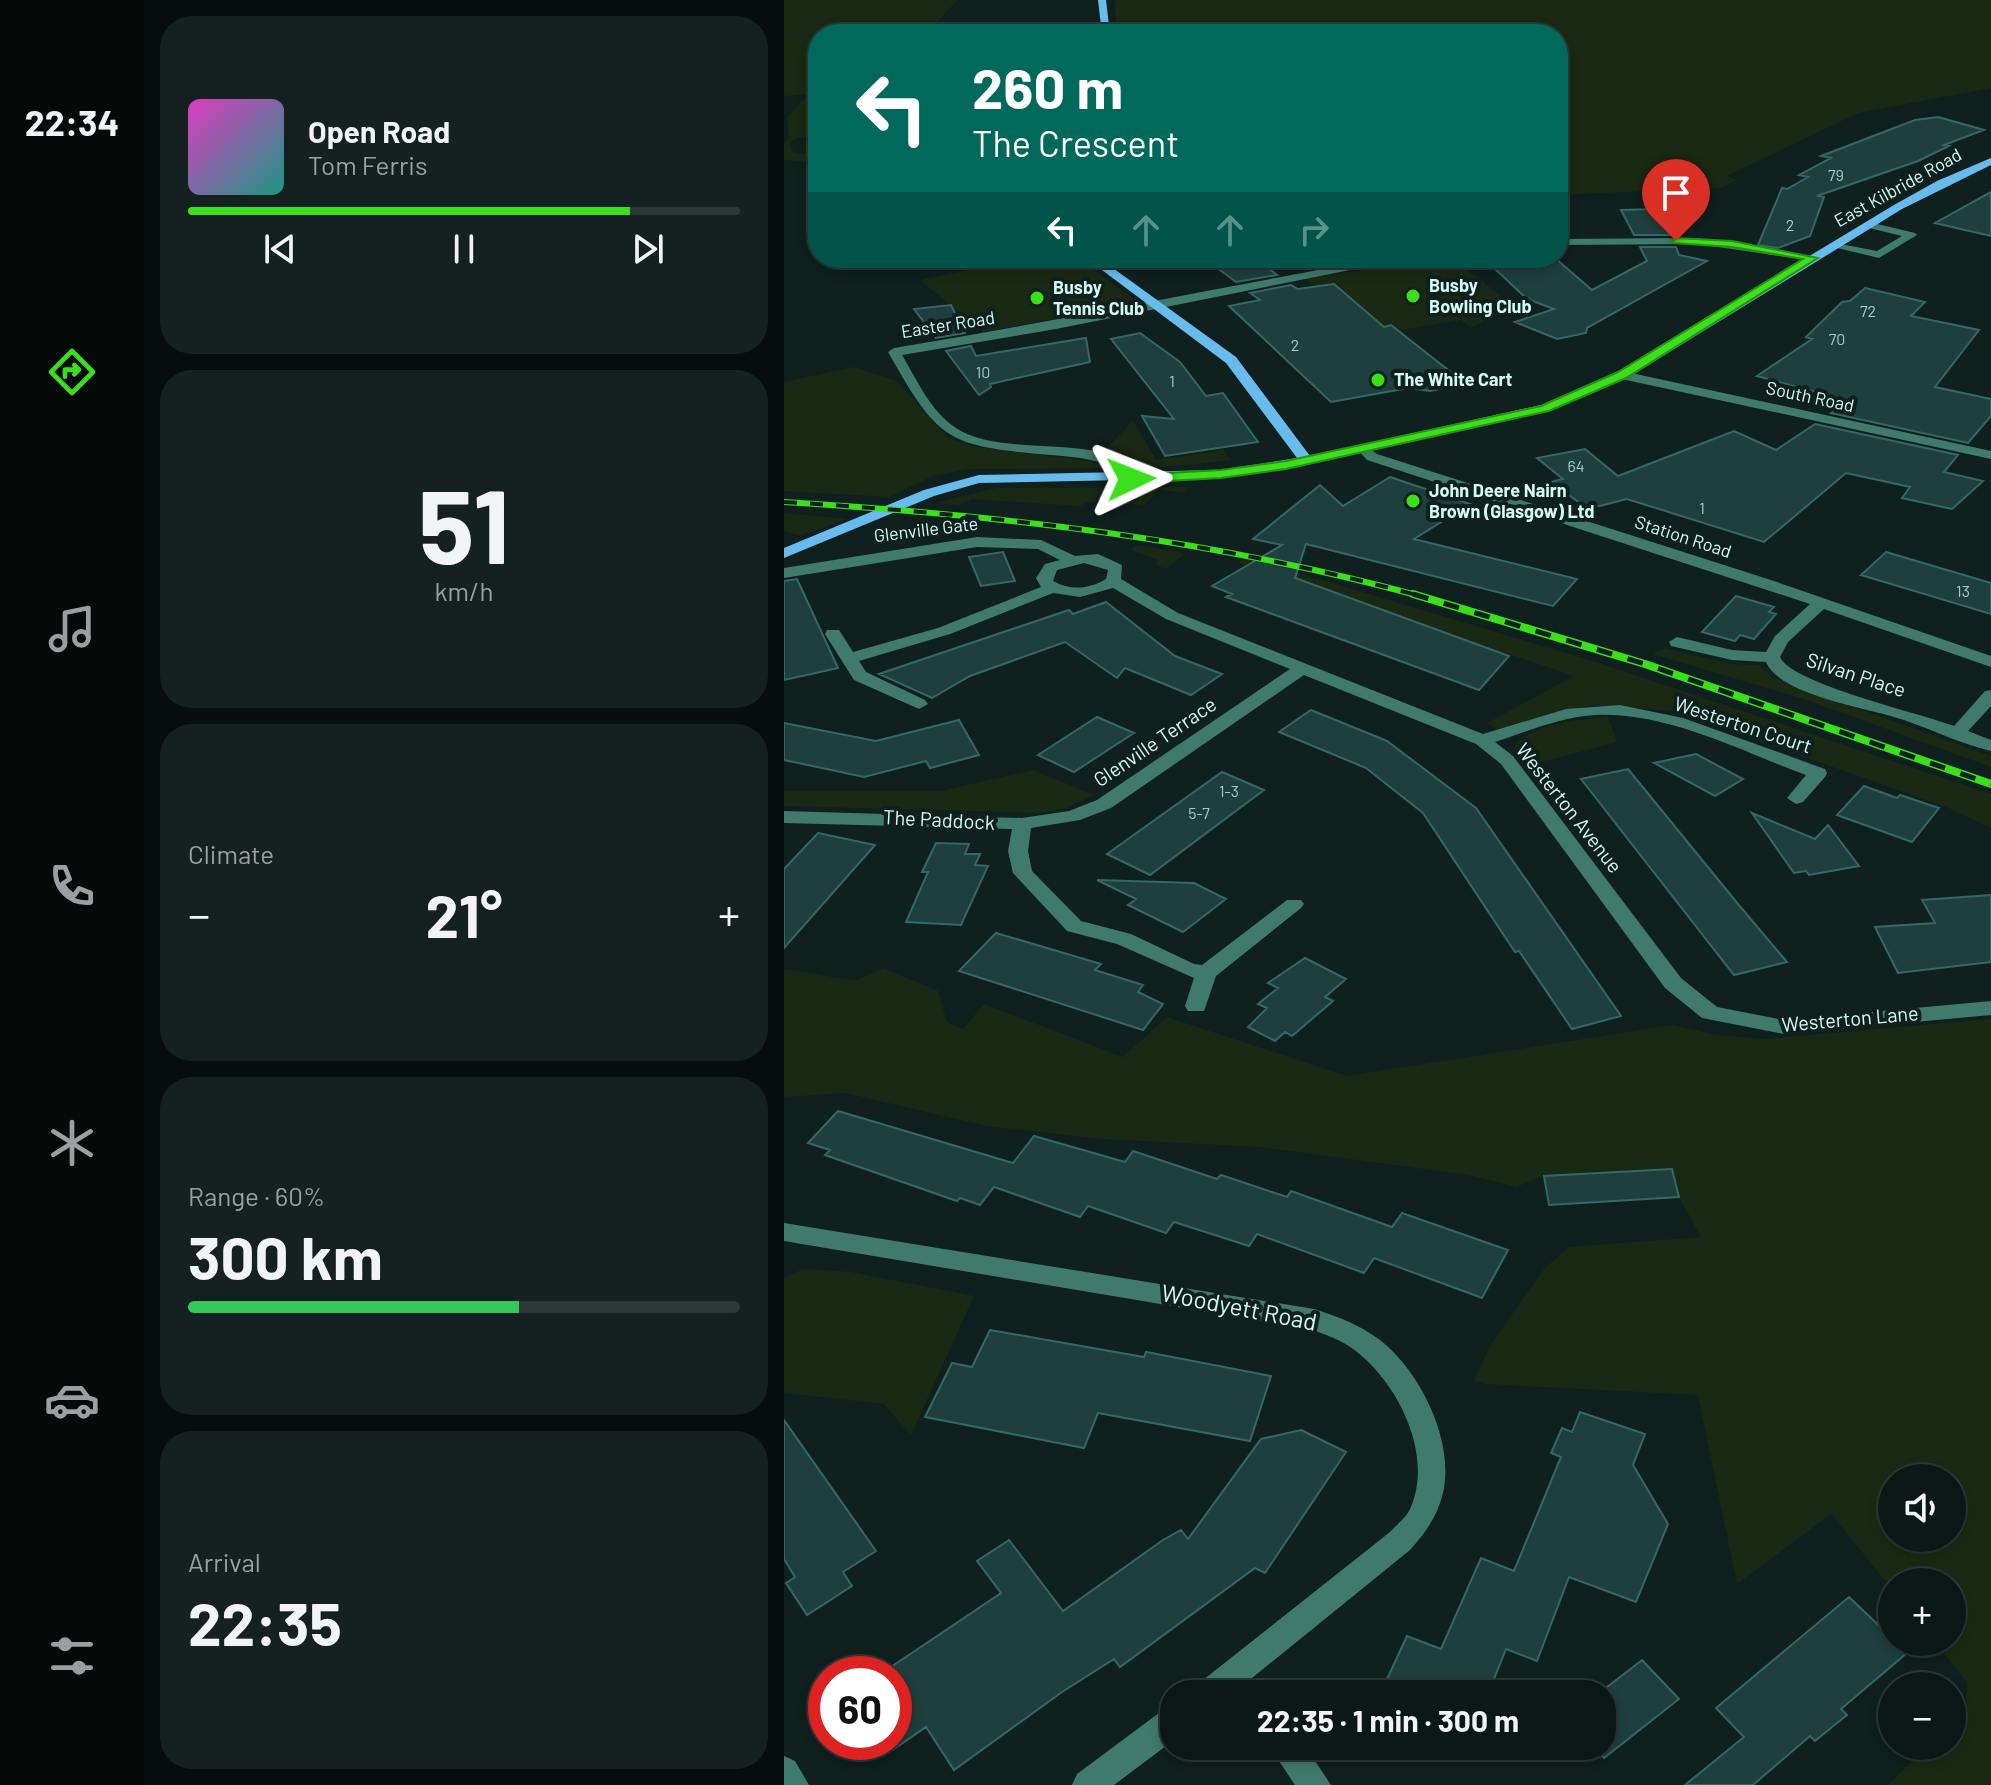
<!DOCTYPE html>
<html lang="en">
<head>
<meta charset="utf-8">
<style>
  :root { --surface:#0c1817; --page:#152120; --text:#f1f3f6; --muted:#9aa0a1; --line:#2c3736; --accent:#3bdf1b }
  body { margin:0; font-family:Barlow,sans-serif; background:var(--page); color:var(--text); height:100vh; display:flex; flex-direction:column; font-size:30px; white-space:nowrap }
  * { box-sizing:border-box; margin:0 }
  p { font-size:26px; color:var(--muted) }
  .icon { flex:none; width:44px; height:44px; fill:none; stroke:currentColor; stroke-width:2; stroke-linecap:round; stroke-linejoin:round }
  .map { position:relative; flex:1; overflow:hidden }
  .sheet { display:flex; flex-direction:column; gap:16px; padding:16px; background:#070d0d; width:640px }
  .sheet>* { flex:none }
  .guide { position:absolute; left:24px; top:24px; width:760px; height:244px; border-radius:32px; box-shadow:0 4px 12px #0003,0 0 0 2px var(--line); background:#00695c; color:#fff; overflow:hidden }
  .controls { position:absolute; left:1094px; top:1464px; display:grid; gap:16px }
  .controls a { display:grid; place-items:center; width:88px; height:88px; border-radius:50%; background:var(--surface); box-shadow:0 4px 12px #0003,0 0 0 2px var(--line); font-size:40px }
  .speed { position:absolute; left:24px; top:1656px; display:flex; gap:16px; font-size:40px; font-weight:700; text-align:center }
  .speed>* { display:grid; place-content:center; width:104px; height:104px; border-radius:50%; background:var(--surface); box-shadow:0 4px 12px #0003,0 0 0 2px var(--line); line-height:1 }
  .speed .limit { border:12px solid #d22; background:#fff; color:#111 }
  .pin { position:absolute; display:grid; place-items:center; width:68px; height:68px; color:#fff; margin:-82px -34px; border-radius:50% 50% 50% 0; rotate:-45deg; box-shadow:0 0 8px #0007 }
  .pin .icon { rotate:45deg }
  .me { position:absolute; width:88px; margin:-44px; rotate:88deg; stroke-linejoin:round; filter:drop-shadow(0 0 6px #0008) }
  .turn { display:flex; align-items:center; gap:28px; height:168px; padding:0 32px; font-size:36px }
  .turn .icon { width:104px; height:104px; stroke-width:2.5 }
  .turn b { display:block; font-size:56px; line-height:68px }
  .lanes { display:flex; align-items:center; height:76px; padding:0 32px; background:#0003; justify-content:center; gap:40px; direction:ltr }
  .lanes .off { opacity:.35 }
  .big { font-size:60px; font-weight:700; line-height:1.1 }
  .sheet .card { flex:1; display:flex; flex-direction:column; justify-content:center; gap:12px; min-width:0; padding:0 28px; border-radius:32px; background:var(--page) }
  .sheet .dial { align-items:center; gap:0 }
  .dial b { font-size:104px; line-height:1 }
  .song { display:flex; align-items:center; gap:24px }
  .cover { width:96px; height:96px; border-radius:12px; background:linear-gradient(135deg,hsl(310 70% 55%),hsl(170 70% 35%)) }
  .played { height:8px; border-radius:4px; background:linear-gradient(90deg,var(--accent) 80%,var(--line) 80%) }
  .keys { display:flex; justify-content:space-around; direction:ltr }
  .heat { display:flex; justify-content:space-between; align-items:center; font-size:44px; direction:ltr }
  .charge { height:12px; border-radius:6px; background:linear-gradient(90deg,#34c759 60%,var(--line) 0) }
  .trip { position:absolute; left:376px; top:1680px; width:456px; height:80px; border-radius:32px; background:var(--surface); box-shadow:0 4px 12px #0003,0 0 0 2px var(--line); font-weight:700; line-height:80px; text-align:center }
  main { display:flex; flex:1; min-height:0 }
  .menu { display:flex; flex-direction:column; width:144px; justify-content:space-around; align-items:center; background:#050a09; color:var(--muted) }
  .menu .icon { width:56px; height:56px }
  .menu .active { color:var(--accent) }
  .menu b { font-size:36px; color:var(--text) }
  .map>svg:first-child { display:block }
</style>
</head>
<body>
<main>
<nav class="menu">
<b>22:34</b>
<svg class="icon active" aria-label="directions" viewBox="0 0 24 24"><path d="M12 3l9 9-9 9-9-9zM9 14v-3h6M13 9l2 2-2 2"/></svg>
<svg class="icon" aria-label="music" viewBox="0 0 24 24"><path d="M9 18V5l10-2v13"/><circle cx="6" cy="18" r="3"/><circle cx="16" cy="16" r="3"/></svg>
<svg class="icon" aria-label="phone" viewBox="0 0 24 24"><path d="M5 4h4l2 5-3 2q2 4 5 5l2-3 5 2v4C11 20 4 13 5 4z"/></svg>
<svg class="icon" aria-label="climate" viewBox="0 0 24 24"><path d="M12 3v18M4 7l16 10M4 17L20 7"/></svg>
<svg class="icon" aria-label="car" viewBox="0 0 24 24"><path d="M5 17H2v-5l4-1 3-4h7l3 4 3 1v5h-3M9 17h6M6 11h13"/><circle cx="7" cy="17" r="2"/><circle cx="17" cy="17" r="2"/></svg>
<svg class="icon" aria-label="filters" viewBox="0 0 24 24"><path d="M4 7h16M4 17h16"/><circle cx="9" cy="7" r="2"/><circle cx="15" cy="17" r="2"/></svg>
</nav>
<section class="sheet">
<div class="card">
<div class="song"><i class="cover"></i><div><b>Open Road</b><p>Tom Ferris</p></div></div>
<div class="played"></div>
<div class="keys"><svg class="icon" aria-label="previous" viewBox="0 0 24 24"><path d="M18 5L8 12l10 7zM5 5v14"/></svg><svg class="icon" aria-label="pause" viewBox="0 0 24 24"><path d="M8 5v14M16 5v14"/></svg><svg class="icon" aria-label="next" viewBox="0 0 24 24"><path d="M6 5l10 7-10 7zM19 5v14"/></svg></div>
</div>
<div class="card dial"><b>51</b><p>km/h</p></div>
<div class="card"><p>Climate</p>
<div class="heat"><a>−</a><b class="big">21°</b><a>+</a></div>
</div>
<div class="card"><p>Range · 60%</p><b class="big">300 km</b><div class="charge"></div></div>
<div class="card"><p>Arrival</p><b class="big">22:35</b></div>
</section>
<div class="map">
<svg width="1207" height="1785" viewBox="0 0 1207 1785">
  <rect width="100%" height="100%" fill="#10201f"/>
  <path fill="#1a2914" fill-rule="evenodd" d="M0 0H174L141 34H34V89L27 94 0 96Z
    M330 0H1207V88L1074 113 943 176 954 180 936 188 774 195V34H334Z
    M34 97V138L14 137 6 144 8 152 34 156V163L0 160V143L5 136 3 118 20 99Z
    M243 258H293L355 303 199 332 136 280Z
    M668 258 730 306 687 328 677 320 585 335 521 278Z
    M70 367 113 381 164 438 192 447 305 461 328 468 184 469 149 476 105 497 0 491V382Z
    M349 420 372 460 439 450 447 460 376 468 320 452Z
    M404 487 402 493 375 490 360 505 303 502 295 506 188 499 177 505 151 503 212 488Z
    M0 513 64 519 16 535 0 531Z
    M352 545 401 553 382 569 370 564 375 560 346 550Z
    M461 557 812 662 1207 794V828L1160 806 889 711 807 705 714 730 703 723 790 676 455 563Z
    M881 648 945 664 975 665 989 678 1207 756V767L1023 700 869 654Z
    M824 717 833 742 746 765 730 745C753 723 793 720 824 717Z
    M249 770 311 795 283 808 257 813 0 806V791H157Z
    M99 968 154 991 163 1022 179 1029 200 1004 339 1057 383 1017 563 1076 889 1025 933 1035 979 1039 1207 1019V1785H1104L1144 1746H1168V1722L1183 1708V1682L1151 1642H1168V1582H1108V1589L1047 1514 953 1584 914 1395 701 1384 690 1380 708 1343 760 1269 785 1247 917 1237 895 1197 887 1169 760 1176 732 1187 685 1175 476 1147 319 1139 203 1126 61 1093 0 1097V969L72 981ZM1108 1478H1168V1538H1108Z
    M19 1269 67 1272 190 1296 127 1435 100 1404 0 1393V1278Z"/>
  <path fill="#1e3f3d" stroke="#336865" stroke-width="2" d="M1154 117 1200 130 1160 145 1165 146 1134 161 1033 196 1040 197 1026 236 994 248 974 245 998 188 1003 189 1024 177 1015 175 1047 158 1037 156 1131 120Z
    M1207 192V236L1151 223Z
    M874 209 886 235H850L837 210Z
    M856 247H892L895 255 923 261 803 328 802 333 773 339 731 322 770 309 743 299 709 267 771 258 808 290 863 261Z
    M420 258H471L493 275 452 282Z
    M550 284 600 327 607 325 682 384 646 391 625 388 547 402 445 306 476 300 466 293 507 285 514 289Z
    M1081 288 1141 302 1127 316 1195 330 1151 387 1207 399V416L1184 443 1047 413 1065 401 973 376 1028 339 1022 337 1058 302 1066 301Z
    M167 305 181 333 152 338 130 309Z
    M356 333 396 362 422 396 439 393 474 442 381 456 358 416 390 419 327 339Z
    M302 338 306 362 206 384 207 387 195 395 162 351 187 346 192 356Z
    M1031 424 1174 455 1160 472 1199 481 1168 509 1118 498 1126 487 1062 473 980 542 843 499 804 509 767 482 779 479 753 458 801 449 834 476 950 431 992 450Z
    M606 477 686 504 630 539 793 579 769 606 522 544 511 578 725 656 695 690 442 597 448 594 428 586 498 545 469 539 536 485 559 506Z
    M219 552 231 581 197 586 185 557Z
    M1102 552 1207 583V614L1077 575Z
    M13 579 54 668 0 680V581Z
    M952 596 990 607 985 612 992 614 970 639 956 635 951 641 918 632Z
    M322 602 391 656 438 674 407 695 341 668 333 678 281 642 186 676 148 698 95 674 285 610 289 614Z
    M527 710 603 741 692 808 837 1016 788 1029 735 951 731 952 639 813 582 768 495 732Z
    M313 717 350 733 290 772 254 755Z
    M175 720 195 755 146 768 142 761 80 777 0 760V723L92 741Z
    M912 754 959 779 931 796 870 763Z
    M844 769 954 904 1003 962 950 975 797 779Z
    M438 772 480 790 366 875 323 854Z
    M1080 786 1113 798 1116 795 1155 808 1128 842 1053 815Z
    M968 813 1031 839 1044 825 1075 866 1025 875 1022 871 1010 873Z
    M34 833 91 845 0 948V869Z
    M152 843 185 844 181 854H196L191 865 204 866 177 925 122 922 144 872H138Z
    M313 880 410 883 442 899 399 932 344 905 352 899Z
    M1207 895V962L1114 973 1091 927 1151 923 1138 900Z
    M212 933 317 964 311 970 359 985 354 992 379 1004 359 1030 175 971Z
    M521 958 562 979 541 997 549 1001 508 1036 501 1032 491 1041 464 1027 483 1008 474 1004 494 988 484 983Z
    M54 1111 229 1163 250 1136 341 1162 349 1151 433 1179 437 1175 503 1197 507 1191 608 1227 618 1213 724 1250 698 1298 590 1258 580 1273 473 1234 465 1246 390 1222 382 1233 304 1206 296 1217 210 1187 196 1205 176 1198 173 1201 41 1155 46 1150 24 1143Z
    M888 1169 895 1197 765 1205 760 1176Z
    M206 1330 360 1357 362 1352 487 1376 466 1441 314 1413 300 1448 141 1417 168 1363 188 1367Z
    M796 1412 861 1434 849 1465 884 1524 852 1602 785 1577 753 1661 722 1649 704 1694H596L623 1636 657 1649 697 1558 730 1571 777 1457 767 1453 778 1428 788 1432Z
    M0 1420 92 1551 59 1572 68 1586 23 1615 2 1583 11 1577 0 1559Z
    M517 1430 562 1452 481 1573 471 1568 336 1667 330 1659 278 1692 170 1770 142 1727 110 1749V1665L217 1593 193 1561 225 1540 279 1611 379 1540 397 1530 404 1539 477 1439Z
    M1065 1597 1108 1638V1642L1124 1652 1057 1709 1063 1715 1031 1741 1026 1736 969 1785H901L960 1737 932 1708Z
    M858 1660 895 1699 820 1758 810 1746H818V1694H814Z"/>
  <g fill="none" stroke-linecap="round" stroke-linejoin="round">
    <path fill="#407a6d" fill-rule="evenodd" d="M1085 222 1131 233 1133 235 1095 258 1045 246 1051 243 1093 251 1118 236 1081 227V223Z
      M914 238 1035 258 1029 261 914 244 774 245V239Z
      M601 258H626L272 329 118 355C133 380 147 412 172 428 218 459 320 432 355 471L354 479 347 483 342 482 338 471C316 459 291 457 267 455 163 446 155 442 104 352L110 348C274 321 437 287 601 258Z
      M838 371 1207 451V459L833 378 831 375Z
      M580 445 593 454 987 580 1207 656V667L1040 609 1004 642 996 657C1008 684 1136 713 1170 726L1201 691 1207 690V706L1184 731 1207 740V751C1177 744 1149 730 1120 720 1086 708 996 696 982 662L948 660 887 646 885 642 893 637 948 650 982 652 991 636 1026 604 583 460 573 449Z
      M193 537 257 540 291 556 314 554 338 565 337 579 394 613 699 734 782 709 836 705 899 718 1041 769 1043 773 1041 777 1019 802 1012 804 1003 798 1022 775C956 751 884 712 812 715 777 717 744 731 711 742L729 756 897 978 933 1007 1000 1020 1207 1001V1015L1000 1034 918 1018 881 988 717 764 692 744 520 675 327 808 296 820 247 828 244 851 248 871 297 921 347 934 410 964 418 965 503 900H517L520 904 517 908 432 976 420 1011H404L401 1006 410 978 333 944 283 931 229 873 224 851 228 829 0 823V811L238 818 285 811 313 800 506 669 382 619 329 588 296 597 269 593 166 634 75 661 82 672 141 700 144 704 135 709 70 680 41 634 43 630H55L69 652 154 628 257 587 252 578 261 564 276 560 254 549 193 547 0 578V568ZM300 563 324 570 322 579C305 589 287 591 269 581L273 570Z
      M0 1223 530 1309C553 1316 576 1325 596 1340 636 1371 671 1441 659 1493 653 1517 642 1532 626 1550L468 1678 477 1694H410L414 1684 606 1532C612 1525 622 1518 626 1509 649 1459 618 1392 580 1358 565 1343 546 1336 526 1329L0 1241Z
      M390 1706V1740L330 1785H288L293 1774 379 1710Z
      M485 1746H521L547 1785H511Z
      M0 1756 11 1761 25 1785H0Z"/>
    <path fill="#68bced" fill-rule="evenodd" d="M314 0H322L326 34H318Z
      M1207 158V165L1118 209 843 378 766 411 522 465 437 478 195 483 150 496 0 558V548L140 490 195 475 437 470 513 458 442 363 302 258H315L452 357 526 456 757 405 833 372 1110 205 1153 181Z"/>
    <defs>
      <path id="rail-far1" d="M0 502C216 515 427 539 636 596"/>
      <path id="rail" d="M629 594 861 664 1207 784"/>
    </defs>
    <use href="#rail-far1" stroke="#3bdf1b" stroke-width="6"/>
    <use href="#rail" stroke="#3bdf1b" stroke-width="8"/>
    <use href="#rail-far1" stroke="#10201f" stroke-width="4" stroke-dasharray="13" stroke-linecap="butt"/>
    <use href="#rail" stroke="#10201f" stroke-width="5" stroke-dasharray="16" stroke-linecap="butt"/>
  </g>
  <path fill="#3bdf1b" stroke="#269112" stroke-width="2" d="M892 238 948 241 1034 258 842 378 765 411 502 469 437 478 347 483 340 479 347 475 437 470 502 461 757 406 834 372 1019 259 948 247 888 243Z"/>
  <g fill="#3bdf1b" stroke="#10201f" stroke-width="3">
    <circle cx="629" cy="296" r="8"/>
    <circle cx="253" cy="298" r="8"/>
    <circle cx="594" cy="380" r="8"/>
    <circle cx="629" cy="501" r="8"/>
  </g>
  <g text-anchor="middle" stroke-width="8" stroke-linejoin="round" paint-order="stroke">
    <g font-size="16" fill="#a6cbc6">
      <text x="1052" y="181">79</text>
      <text x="1006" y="231">2</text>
      <text x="1084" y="317">72</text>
      <text x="1053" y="345">70</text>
      <text x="511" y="351">2</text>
      <text x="199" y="378">10</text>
      <text x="388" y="387">1</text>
      <text x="792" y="472">64</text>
      <text x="918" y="514">1</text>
      <text x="1179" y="597">13</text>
      <text x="445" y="797">1-3</text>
      <text x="415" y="819">5-7</text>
    </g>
    <g font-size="18" fill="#d4faf4" stroke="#10201f">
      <text transform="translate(1114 188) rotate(-29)" y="6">East Kilbride Road</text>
      <text transform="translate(164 325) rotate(-9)" y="6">Easter Road</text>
      <text transform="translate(1026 397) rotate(12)" y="6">South Road</text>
      <text transform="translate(142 530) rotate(-7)" y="6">Glenville Gate</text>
      <text transform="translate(899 537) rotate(18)" y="6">Station Road</text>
    </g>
    <g font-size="18" font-weight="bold" fill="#d4faf4" stroke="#10201f" text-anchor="start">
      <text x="645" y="292">Busby<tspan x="645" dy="21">Bowling Club</tspan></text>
      <text x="269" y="294">Busby<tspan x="269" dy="21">Tennis Club</tspan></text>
      <text x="610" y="386">The White Cart</text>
      <text x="645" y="497">John Deere Nairn<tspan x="645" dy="21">Brown (Glasgow) Ltd</tspan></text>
    </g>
    <g font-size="20" fill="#d4faf4" stroke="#10201f">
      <text transform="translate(1072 675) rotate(18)" y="7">Silvan Place</text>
      <text transform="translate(959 725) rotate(18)" y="7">Westerton Court</text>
      <text transform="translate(371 742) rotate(-34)" y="7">Glenville Terrace</text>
      <text transform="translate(785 808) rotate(52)" y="7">Westerton Avenue</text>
      <text transform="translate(155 820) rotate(3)" y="7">The Paddock</text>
      <text transform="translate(1066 1019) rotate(-5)" y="7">Westerton Lane</text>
    </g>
    <g font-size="24" fill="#d4faf4" stroke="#10201f">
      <text transform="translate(455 1308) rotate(11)" y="8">Woodyett Road</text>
    </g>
  </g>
</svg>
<div class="controls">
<a><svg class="icon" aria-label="sound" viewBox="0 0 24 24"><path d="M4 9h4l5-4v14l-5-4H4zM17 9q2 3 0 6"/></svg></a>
<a>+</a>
<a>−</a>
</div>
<div class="speed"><div class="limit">60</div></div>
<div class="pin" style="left:892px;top:241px;background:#d93025"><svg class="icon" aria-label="arrive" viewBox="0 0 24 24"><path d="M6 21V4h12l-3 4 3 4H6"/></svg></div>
<svg class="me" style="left:347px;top:479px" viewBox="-20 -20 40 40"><path d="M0-17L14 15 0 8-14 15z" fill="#3bdf1b" stroke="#fff" stroke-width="4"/></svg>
<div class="trip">22:35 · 1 min · 300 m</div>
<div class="guide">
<div class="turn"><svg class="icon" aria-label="left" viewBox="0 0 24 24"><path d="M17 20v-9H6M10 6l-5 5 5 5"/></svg><div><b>260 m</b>The Crescent</div></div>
<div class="lanes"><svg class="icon" aria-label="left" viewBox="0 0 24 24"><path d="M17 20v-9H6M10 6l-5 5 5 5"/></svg><svg class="icon off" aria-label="ahead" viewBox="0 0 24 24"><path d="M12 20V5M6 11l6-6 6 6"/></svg><svg class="icon off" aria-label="ahead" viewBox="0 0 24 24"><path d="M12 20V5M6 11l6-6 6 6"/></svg><svg class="icon off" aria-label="right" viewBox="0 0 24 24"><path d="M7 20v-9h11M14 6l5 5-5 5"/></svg></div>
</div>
</div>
</main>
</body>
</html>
